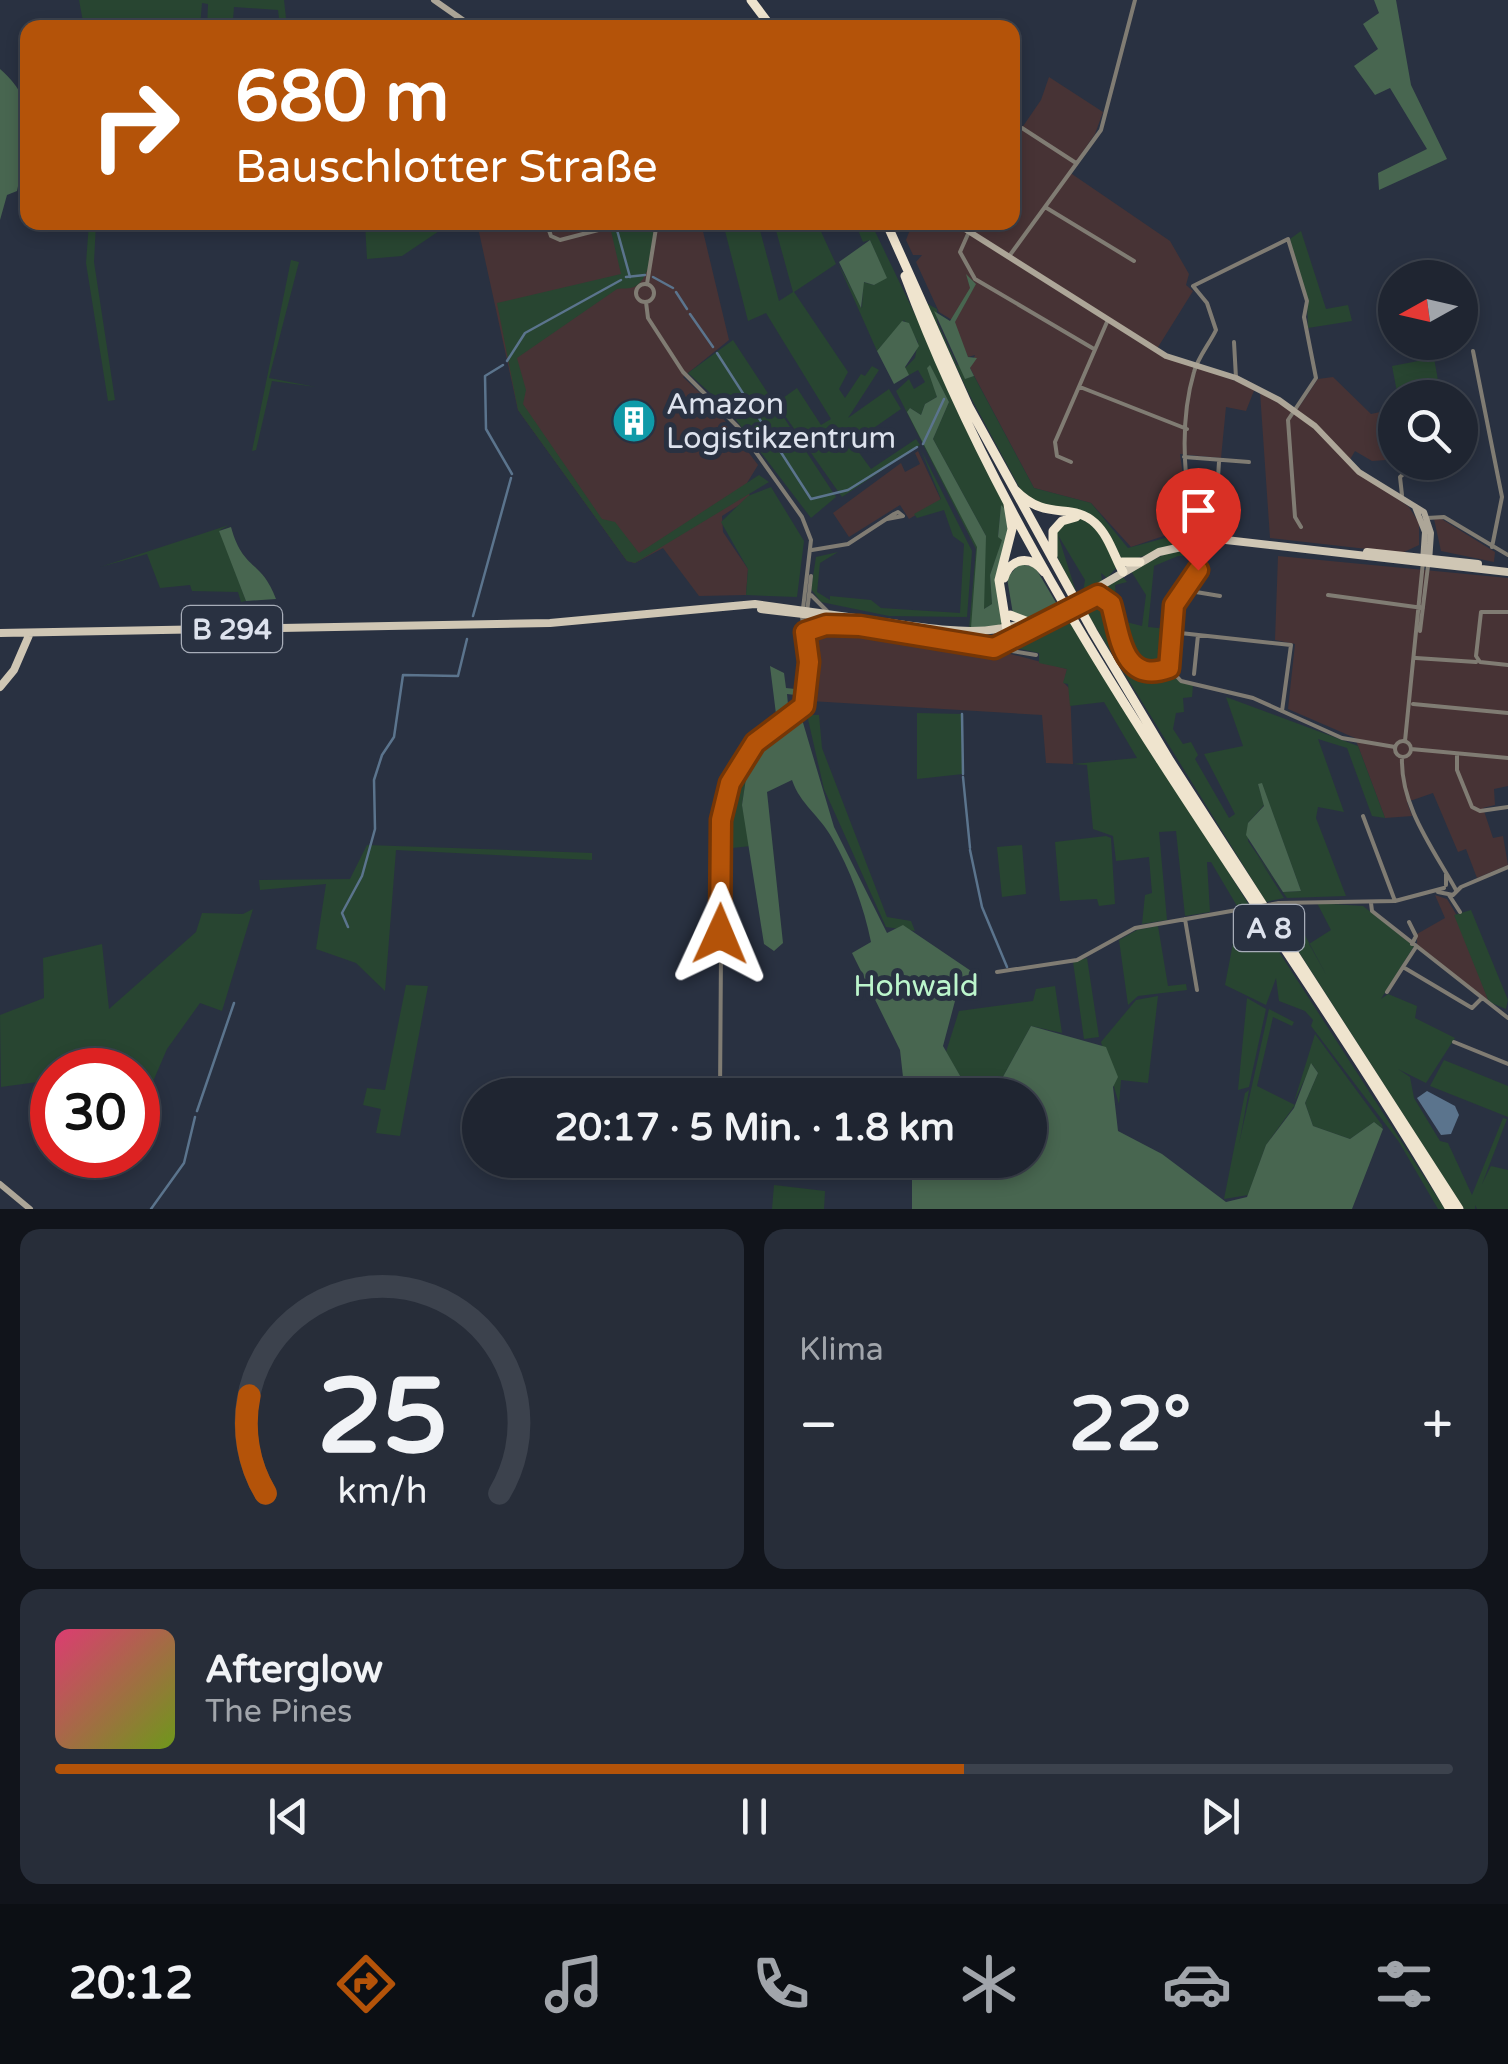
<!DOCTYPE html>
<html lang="de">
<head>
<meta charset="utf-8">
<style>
  :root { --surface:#1f2531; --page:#272d39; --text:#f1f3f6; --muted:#a1a5ab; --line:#3c424d; --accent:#b45309 }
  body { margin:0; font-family:"Varela Round",sans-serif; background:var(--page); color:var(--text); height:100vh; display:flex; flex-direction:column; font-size:38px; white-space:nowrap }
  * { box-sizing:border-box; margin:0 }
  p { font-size:32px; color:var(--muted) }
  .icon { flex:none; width:55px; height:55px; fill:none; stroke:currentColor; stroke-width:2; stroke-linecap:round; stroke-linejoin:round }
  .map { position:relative; height:1209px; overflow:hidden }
  .sheet { display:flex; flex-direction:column; gap:20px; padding:20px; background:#11141b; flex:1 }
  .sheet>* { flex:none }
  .guide { position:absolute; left:20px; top:20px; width:1000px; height:210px; border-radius:20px; box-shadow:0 5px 15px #0003,0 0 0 2px var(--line); background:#b45309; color:#fff; overflow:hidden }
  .needle { width:65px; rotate:262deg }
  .fabs { position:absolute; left:1378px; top:260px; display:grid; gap:20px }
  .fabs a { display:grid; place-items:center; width:100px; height:100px; border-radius:50%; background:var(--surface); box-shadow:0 5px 15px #0003,0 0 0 2px var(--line); font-size:50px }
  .speed { position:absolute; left:30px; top:1048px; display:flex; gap:20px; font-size:50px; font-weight:700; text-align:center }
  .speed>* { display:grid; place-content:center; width:130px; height:130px; border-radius:50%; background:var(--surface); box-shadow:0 5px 15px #0003,0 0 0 2px var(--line); line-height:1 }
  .speed .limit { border:15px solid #d22; background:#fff; color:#111 }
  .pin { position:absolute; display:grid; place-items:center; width:85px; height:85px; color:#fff; margin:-102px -42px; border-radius:50% 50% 50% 0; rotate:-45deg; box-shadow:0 0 10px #0007 }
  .pin .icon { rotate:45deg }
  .me { position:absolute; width:110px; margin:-55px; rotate:1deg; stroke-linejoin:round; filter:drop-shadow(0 0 8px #0008) }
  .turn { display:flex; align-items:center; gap:35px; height:210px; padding:0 50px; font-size:45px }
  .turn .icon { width:130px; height:130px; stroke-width:2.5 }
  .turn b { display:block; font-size:70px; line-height:85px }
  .big { font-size:75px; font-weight:800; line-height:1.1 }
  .sheet .card { flex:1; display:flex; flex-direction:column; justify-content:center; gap:15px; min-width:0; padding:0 35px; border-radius:20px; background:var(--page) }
  .sheet .dial { align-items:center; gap:0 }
  .dial svg { height:260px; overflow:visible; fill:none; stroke:var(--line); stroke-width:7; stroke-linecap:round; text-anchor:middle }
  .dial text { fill:var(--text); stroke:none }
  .song { display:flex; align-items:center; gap:30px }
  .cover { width:120px; height:120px; border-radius:15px; background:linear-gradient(135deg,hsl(340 70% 55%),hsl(80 70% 35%)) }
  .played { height:10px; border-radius:5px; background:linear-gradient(90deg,var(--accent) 65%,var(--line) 65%) }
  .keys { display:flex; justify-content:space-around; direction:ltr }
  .heat { display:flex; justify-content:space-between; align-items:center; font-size:55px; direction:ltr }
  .sheet .tiles { flex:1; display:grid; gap:20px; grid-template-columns:1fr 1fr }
  .card:last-child { grid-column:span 2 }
  .trip { position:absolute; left:462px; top:1078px; width:585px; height:100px; border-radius:50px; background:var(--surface); box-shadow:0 5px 15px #0003,0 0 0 2px var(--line); font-weight:800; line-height:100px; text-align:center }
  .menu { display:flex; height:160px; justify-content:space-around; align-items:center; background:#0c0f14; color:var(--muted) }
  .menu .icon { width:70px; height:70px }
  .menu .current { color:var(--accent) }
  .menu b { font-size:45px; color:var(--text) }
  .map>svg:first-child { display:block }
</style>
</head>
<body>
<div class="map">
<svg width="1508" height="1209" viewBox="0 0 1508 1209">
  <rect width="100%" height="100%" fill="#293141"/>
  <path fill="#473335" d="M1049 77 1103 112 1095 134 1069 172 1170 241 1189 274 1186 285 1193 291 1155 352 1255 388 1246 411 1226 407 1221 458 1180 454 1190 527 1131 547 1091 503 1034 488 970 368 975 355 968 357 952 320 939 312 916 262 922 255H913L906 240 911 227 902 229 899 223H947L972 235 976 228 968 223 1012 222 1013 141 1041 100Z
    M477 223H701L729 340 683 377 713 405 758 465 747 483 750 498 722 516 723 532 748 569 746 595 699 596 663 548 635 563 627 561 518 410Z
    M1333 377 1371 414 1385 411 1386 460 1372 461 1355 451 1348 463 1409 507 1419 523V545L1402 553 1270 538 1260 392 1295 413 1318 379Z
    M918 451 941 500 909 519 900 505 849 537 833 513 901 463 905 472 920 464 915 453Z
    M1189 492 1239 496 1236 526 1195 525Z
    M1440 518 1495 552 1494 562 1441 551 1434 519Z
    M1278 556 1508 578V786L1494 789 1495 805 1483 808 1493 838 1503 836 1508 865 1477 878 1466 849 1458 852 1433 793 1407 802 1412 816 1385 818 1355 738 1288 709 1295 644 1275 640Z
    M826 629 996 650 1067 669 1064 683 1070 689 1073 764 1046 763 1042 715 810 701 809 637Z
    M1435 895 1447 899 1456 914 1489 1002 1417 946V934L1445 918Z"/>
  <path fill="#284531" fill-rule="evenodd" d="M79 0H284L287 27H280L278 10 234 7 233 20 224 18 223 27H207L208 4 202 3 200 27H84Z
    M89 223H96L94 262 115 400 108 401 86 263Z
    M365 223V222L451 223 402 256 367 259Z
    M652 223C656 238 651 280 634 287 629 289 623 288 617 289L517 358 526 390 523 404 602 519 615 522 639 553 759 475 769 482 635 563 627 561 518 410 497 303 621 274 611 231Z
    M723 223H758L779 301 793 292 774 223H817L836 264 794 292 848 372 839 389 845 398 861 374 865 376 872 366 879 370 848 418 889 389 901 409 852 443 871 469 916 439 920 445 842 497 776 403 797 388 821 425 831 419 766 313 748 321Z
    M855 223H871L1007 506 1011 530 998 574 1004 622 999 628 975 629 1002 622 995 577 1009 533 1005 509 1001 506 998 537 1003 539 990 575 992 604 984 609 981 574 986 536 933 439 949 402 929 365 937 397 925 404 921 415 910 408 908 412 978 547 973 629H969L976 549 896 391 909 379 914 389 925 382 918 370 909 375 904 369 915 358 918 342 904 320 877 351 838 263 862 308 863 282 874 285 886 277 870 240 863 242Z
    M889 223 926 303 937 309V322L957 365 963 366 965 378 974 376 1034 488 1091 503 1128 548 1180 534 1193 540C1170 543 1144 561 1122 559L1097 522 1054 511 1025 498 969 394Z
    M1301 231 1326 309 1348 305 1352 321 1308 328 1307 301 1290 239Z
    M291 260 299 262 269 378 316 387 272 381 256 450 252 451Z
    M733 340 836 497 811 518 727 408 688 373Z
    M1434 358 1441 397H1398L1392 366Z
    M921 450 972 551 967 617 889 616 821 602 811 589 816 557 838 552 820 563 817 592 830 600V596L871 600 881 608 960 613 964 544 953 536 944 510 917 518 914 514 941 499Z
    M771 487 804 541 797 597 746 595 748 569 721 522 748 496Z
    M1080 518 1098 529 1117 567 1107 578 1101 573 1102 581 1083 592 1085 580 1058 535 1077 595 1052 547 1060 524Z
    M229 525 220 530 246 601 241 602 238 592 192 591 190 585 160 588 147 554 100 567Z
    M1179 547H1193L1185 553 1196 556H1178L1154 566 1148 627 1168 629 1166 667C1123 681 1119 631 1110 601L1090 595 1123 577 1127 582 1115 585 1118 620 1142 626 1146 595 1131 571Z
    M1095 598 1107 603 1125 660 1142 672H1170L1193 686 1192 697 1183 698 1184 712 1176 713 1173 729 1183 744 1191 742 1198 755 1195 759 1229 818 1235 814 1204 754 1243 746 1226 697 1358 746 1385 818 1372 816 1347 748 1318 739 1344 812 1318 807 1316 818 1346 896 1287 898 1258 857 1284 898 1266 902 1082 605ZM1258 784H1262L1301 891 1283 892 1248 841V823L1264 805Z
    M1067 613 1249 905 1237 906 1211 862H1207L1210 912 1185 916 1176 831 1159 832 1167 920 1142 924 1145 895 1152 893 1149 857 1116 861 1113 836 1093 829 1087 765 1073 764 1137 758 1104 702 1070 706 1068 684 1063 683 1067 669 1039 663V653L1002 645 1022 636 1025 642 1034 639 1032 632Z
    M917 713 963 714V774L917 779Z
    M807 715H819L822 748 887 917 911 921 915 931 886 927 824 789Z
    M744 759 748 765 742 805 751 846 723 849 725 804Z
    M1106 836 1111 838 1115 904 1099 906 1097 899 1060 901 1055 842Z
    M367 845 592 853V860L396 850 385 991 356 963 316 949 326 884 260 890 259 880 350 879Z
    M1022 845 1026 894 1002 897 997 847Z
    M1317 903 1363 906 1414 946 1381 999 1388 994 1417 1006 1415 1018 1455 1038 1426 1083 1398 1069 1410 1077 1414 1098 1440 1141 1448 1143 1472 1195 1503 1118 1507 1119 1482 1184 1491 1166 1508 1170V1209H1477L1475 1205V1209H1464L1270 907 1288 904 1327 976 1309 944 1331 930Z
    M253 909 222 1011 200 1003 167 1049 145 1100 138 1096V1070H52V1080L1 1087 0 1015 44 998 43 958 102 944 109 1009 196 932 202 913 243 914Z
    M1252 910 1445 1209H1438L1399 1142 1311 1026 1313 1020 1305 1011 1279 1001 1276 978 1266 1005 1225 985 1239 912Z
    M1471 910 1508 1000 1506 1009 1489 1002 1454 915Z
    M1158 926 1168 986 1186 984 1187 990 1138 996 1128 1005 1119 940 1137 930Z
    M1087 958 1099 1037 1084 1039 1073 962Z
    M406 985 428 986 400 1136 376 1133 381 1109 363 1105 367 1088 385 1090Z
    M1055 986 1062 1033 1031 1026 993 1095H971L946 1052 959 1011 1033 1001 1036 989Z
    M1158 996 1148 1083 1121 1080 1119 1104 1101 1042 1136 1000Z
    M1247 998 1266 1009 1249 1087 1238 1090Z
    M1269 1009 1294 1022 1292 1026 1273 1017 1257 1086 1295 1105 1266 1145 1248 1195 1224 1199 1245 1093 1249 1090 1239 1144Z
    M1315 1034 1382 1125 1383 1129 1374 1122 1350 1139 1313 1126 1305 1103 1318 1073 1312 1064 1294 1102Z
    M1444 1060 1508 1086V1117L1430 1086Z
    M774 1185 825 1191 824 1209H772Z"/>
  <path fill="#486650" d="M1374 0H1396L1411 85 1447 159 1379 190 1378 173 1427 149 1390 88 1375 95 1354 66 1378 49 1363 24 1379 13Z
    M0 69C43 106 27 142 17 191L7 195 0 220Z
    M870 240 887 278 874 285 864 282 861 308 839 262Z
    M966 274 976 284 955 322 968 357 977 358 970 368 974 376 965 379 934 311 950 321 970 288Z
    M902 321 909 323 919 346 905 367 909 375 894 384 877 351Z
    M930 365 949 402 933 439 986 536 984 609 992 604 990 575 1002 540 998 537 1001 505 1005 509 1009 533 996 577 1002 622 998 626 971 628 977 547 907 412 910 408 921 415 925 404 937 397 927 368Z
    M231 527C243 571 261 559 276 599L246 601 219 531Z
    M1019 564 1035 567 1058 606 1025 619 1013 614 1007 578Z
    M770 666 784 673 786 688 804 690V696L787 694 789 715 801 716 834 827 887 933 903 925 974 973 959 986 943 1046 971 1095H905L900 1050 852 953 871 942C864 907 850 869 832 838 820 816 800 804 792 780L767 792 783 943 774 951 764 944 742 805 748 765 738 748 776 714Z
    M1262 783 1301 891 1283 892 1246 835 1248 823 1264 806 1258 784Z
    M1031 1026 1106 1047 1118 1077 1113 1087 1118 1131 1162 1154 1226 1202 1247 1197 1266 1145 1294 1108 1311 1063 1318 1073 1305 1103 1313 1126 1350 1139 1374 1122 1383 1129 1352 1209H912V1160H1030V1095H993Z"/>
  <path fill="#5b748d" d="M1427 1091 1455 1106 1459 1115 1451 1134 1441 1135 1417 1098Z"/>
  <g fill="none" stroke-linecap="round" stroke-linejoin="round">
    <path stroke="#5b748d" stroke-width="2.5" d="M617 230 630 277
      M626 277 645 275
      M653 277 673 288
      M676 292 687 309
      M690 314 713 347
      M717 353 811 499 848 490 917 447
      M507 361 525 333 621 280
      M503 365 485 376 486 429 512 474
      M923 444 944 399
      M473 616 511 478
      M962 714 963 774
      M963 777 970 848
      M970 850 982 907 1007 967
      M348 927 342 913 362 876 375 829 374 780 382 755 394 737 403 675 458 676 467 639
      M197 1111 234 1003
      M151 1209 184 1163 195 1117"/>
    <path stroke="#807c73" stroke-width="4" d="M1022 128 1076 163
      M1045 207 1134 261
      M546 222 551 236 560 240 629 222
      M968 234 960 252 975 279 1094 349
      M1010 255 1101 130 1135 0
      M636 293a9 9 0 1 1 18 0a9 9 0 1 1-18 0Z
      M647 284 657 222
      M646 302 648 318 683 372 738 427 802 517 811 540 802 617 809 662 805 704 799 713 748 751 730 783 722 811 720 1095
      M1234 342 1236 378
      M1473 351 1502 497 1492 547
      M1080 387 1187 429
      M1184 457 1249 462
      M1071 462 1057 456 1055 442 1107 322
      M1217 493 1219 462
      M1402 495 1400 477 1408 470
      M1427 518 1444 517 1508 555
      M1194 530C1184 480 1179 423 1194 372 1198 357 1210 343 1216 330L1207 303 1193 286 1288 239 1307 301 1304 317 1316 378 1288 420 1295 517 1301 527
      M812 550 848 544 894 514 898 512 903 516 887 519
      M1184 590 1220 596
      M811 595 827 611
      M1328 595 1423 608
      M1085 600 1098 595 1110 601C1121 632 1120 686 1169 668
      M1508 612H1481L1476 656 1480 662 1508 665
      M805 631 811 576
      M1420 631 1428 566
      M804 632 826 625 860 626 1036 655
      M1171 632 1291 645 1282 711
      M994 647 1061 614
      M1416 658 1476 662
      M1169 668 1181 681 1253 698 1342 738 1395 747
      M1169 668 1173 605 1195 576 1198 553
      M1194 674 1198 635
      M1413 704 1508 713
      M1405 741 1423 562
      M1395 749a8 8 0 1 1 16 0a8 8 0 1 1-16 0Z
      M1411 749 1508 758
      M1457 754V770L1472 807 1480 811 1508 807
      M1402 757C1400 806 1434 850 1456 890
      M1363 816 1395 901
      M1446 874V885
      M1438 892 1453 895 1461 887 1508 867
      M1449 895 1460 912
      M1279 903 1395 901 1444 888
      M1371 903 1372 911 1508 1018
      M1185 919 1197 990
      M1409 922 1416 936 1412 944
      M1416 947 1403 967 1472 1008 1482 998
      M997 972 1077 960 1135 928 1237 910
      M1387 992 1403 967
      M1454 1042 1508 1064
      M719 1174V1160"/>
    <path stroke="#ada698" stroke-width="6" d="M434 0 474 28
      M954 222 1166 356 1236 378 1279 400 1315 426 1359 472 1424 512 1431 533 1429 562
      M1415 507 1425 532 1423 562
      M0 1184 30 1209"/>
    <path stroke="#cfc6b4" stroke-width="8" d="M1367 552 1478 564
      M1083 596 1159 552 1217 539 1508 572
      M761 609 846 619
      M875 621C950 630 998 644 1067 604
      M0 633 550 623 755 604 877 621
      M0 687 14 670 30 633"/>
    <path stroke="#efe4ce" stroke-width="9" d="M751 0 772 28
      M886 222 969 407 1093 632 1170 761 1459 1209
      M905 276C1031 616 1268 900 1450 1209
      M1015 490C1047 523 1071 501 1095 523 1109 536 1114 556 1123 572
      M1053 556V531L1062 521 1076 517
      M1122 562H1140
      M1004 578C1010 557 1032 555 1044 572
      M1010 615 1031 623
      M1007 630 999 580 1012 529 1008 504"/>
    <path stroke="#807c73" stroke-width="4" d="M1194 530 1198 553
      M1061 614 1085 600
      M1237 910 1279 903"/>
    <path stroke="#cfc6b4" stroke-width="8" d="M1067 604 1083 596"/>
  </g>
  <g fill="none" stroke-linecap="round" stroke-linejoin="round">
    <defs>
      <path id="route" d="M720 934 721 820 730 783 755 743 804 706 809 662 805 632 826 625 860 626 994 648 1098 595 1111 604C1120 635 1122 685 1169 668L1174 605 1198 570"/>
    </defs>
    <use href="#route" stroke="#753606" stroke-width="25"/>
    <use href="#route" stroke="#b45309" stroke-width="18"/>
  </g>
  <defs>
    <symbol id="building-disc" viewBox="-11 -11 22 22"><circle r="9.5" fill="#0f9aa8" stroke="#293141"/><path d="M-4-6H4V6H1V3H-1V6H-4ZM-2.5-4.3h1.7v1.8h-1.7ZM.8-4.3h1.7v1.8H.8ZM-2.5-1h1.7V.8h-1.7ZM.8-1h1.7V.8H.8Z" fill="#fff"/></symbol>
  </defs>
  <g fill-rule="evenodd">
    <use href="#building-disc" x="609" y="396" width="50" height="50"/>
  </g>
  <g text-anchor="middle" stroke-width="10" stroke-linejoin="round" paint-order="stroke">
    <g fill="#293141" stroke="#a7adb9" stroke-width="2.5">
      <rect x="182" y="606" width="100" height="46" rx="8"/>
      <rect x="1234" y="905" width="70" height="46" rx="8"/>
    </g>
    <g font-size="28" font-weight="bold" fill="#dde2ed">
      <text x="232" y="639">B 294</text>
      <text x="1269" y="938">A 8</text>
    </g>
    <g font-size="30" fill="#dde2ed" stroke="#293141" text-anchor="start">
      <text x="666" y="414">Amazon<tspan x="666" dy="34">Logistikzentrum</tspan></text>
    </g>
    <g font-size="30" fill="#bcf5cc" stroke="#293141">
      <text x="916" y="996">Hohwald</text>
    </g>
  </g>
</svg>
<div class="fabs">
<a><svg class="needle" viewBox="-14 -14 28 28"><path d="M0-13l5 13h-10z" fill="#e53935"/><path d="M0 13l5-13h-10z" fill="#a1a5ab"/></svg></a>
<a><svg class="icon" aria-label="search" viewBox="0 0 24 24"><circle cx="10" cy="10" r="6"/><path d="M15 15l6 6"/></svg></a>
</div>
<div class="speed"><div class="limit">30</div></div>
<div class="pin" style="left:1198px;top:570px;background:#d93025"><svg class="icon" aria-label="arrive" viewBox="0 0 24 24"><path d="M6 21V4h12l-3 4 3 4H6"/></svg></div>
<svg class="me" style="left:720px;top:934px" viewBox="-20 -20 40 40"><path d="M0-17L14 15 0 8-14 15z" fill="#b45309" stroke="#fff" stroke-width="4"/></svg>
<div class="trip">20:17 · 5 Min. · 1.8 km</div>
<div class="guide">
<div class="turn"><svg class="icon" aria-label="right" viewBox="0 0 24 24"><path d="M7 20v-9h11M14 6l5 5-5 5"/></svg><div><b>680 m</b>Bauschlotter Straße</div></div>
</div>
</div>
<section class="sheet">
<div class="tiles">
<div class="card dial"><svg viewBox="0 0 100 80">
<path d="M14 69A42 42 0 1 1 86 69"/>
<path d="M14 69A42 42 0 0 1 9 39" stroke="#b45309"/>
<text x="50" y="56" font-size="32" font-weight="700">25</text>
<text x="50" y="72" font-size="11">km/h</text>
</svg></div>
<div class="card"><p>Klima</p>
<div class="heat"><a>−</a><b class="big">22°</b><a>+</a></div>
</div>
<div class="card">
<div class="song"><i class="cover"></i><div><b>Afterglow</b><p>The Pines</p></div></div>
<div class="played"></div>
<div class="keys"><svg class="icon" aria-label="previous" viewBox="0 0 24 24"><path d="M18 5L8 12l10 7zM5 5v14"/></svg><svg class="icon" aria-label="pause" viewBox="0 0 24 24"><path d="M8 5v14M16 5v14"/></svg><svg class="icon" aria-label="next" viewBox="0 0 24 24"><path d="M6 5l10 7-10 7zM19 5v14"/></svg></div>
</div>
</div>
</section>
<nav class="menu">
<b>20:12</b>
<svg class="icon current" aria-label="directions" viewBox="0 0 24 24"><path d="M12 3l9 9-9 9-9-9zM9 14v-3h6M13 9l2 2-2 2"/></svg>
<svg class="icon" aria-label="music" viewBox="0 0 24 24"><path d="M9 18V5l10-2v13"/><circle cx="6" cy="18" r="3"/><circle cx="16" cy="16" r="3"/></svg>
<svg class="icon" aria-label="phone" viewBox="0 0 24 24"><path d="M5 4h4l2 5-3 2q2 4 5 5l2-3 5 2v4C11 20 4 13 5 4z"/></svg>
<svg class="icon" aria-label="climate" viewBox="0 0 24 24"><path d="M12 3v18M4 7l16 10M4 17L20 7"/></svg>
<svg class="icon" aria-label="car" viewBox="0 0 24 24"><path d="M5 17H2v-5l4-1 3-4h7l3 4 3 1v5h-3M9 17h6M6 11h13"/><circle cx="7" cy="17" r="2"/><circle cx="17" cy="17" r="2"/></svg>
<svg class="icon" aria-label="filters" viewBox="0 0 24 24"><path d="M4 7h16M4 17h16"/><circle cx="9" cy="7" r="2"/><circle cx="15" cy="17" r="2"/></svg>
</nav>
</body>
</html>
